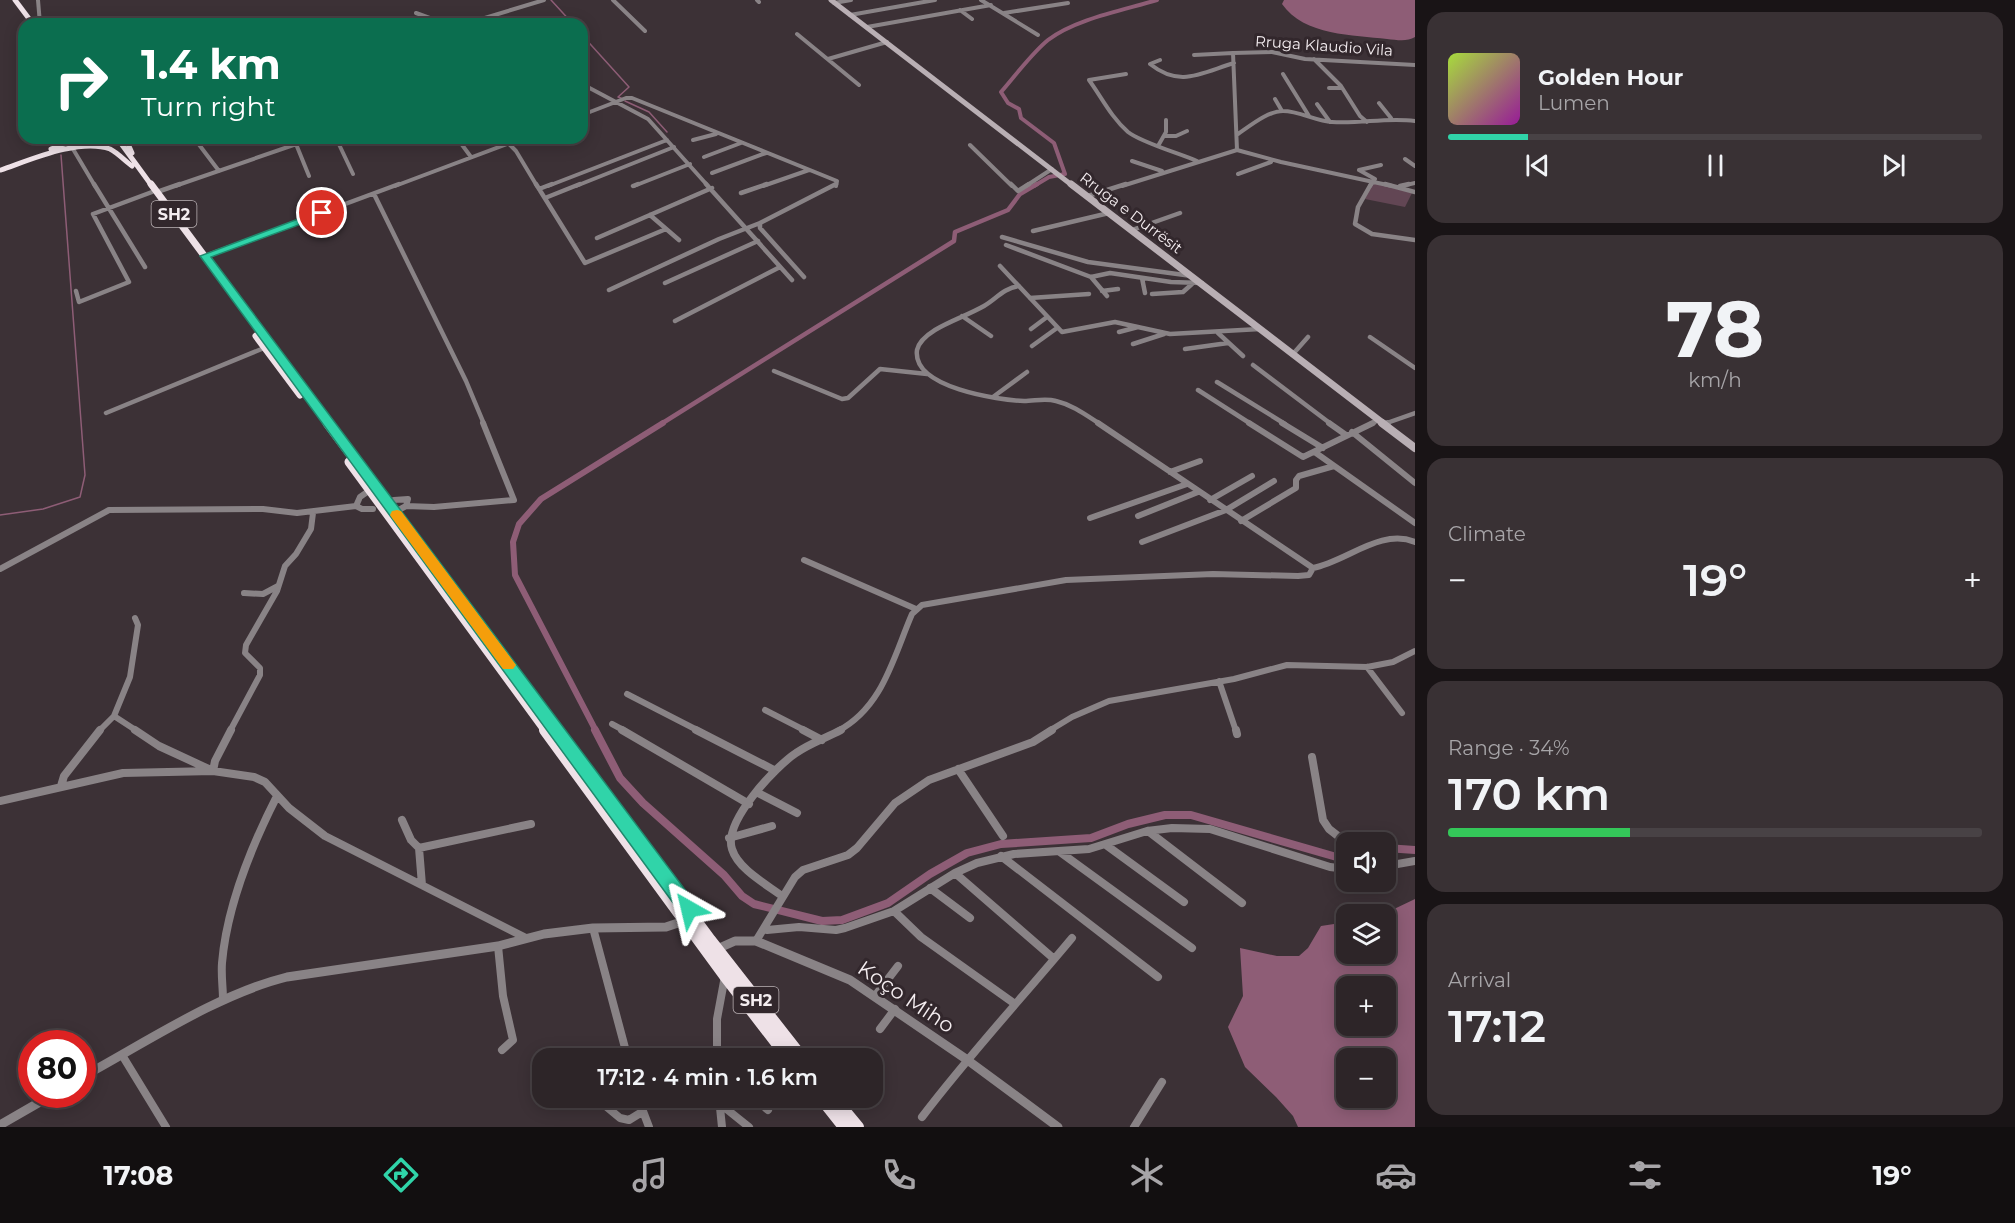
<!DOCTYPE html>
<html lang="en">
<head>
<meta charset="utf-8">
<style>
  :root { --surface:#2d2528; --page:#393134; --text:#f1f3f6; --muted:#a7a5a8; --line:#484245; --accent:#30d4a9 }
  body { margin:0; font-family:Montserrat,sans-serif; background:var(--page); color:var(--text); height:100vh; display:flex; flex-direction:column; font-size:22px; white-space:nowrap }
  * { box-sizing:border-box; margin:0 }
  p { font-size:20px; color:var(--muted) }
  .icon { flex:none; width:33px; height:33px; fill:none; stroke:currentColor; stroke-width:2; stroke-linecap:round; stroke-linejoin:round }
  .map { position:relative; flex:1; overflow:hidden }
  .side { display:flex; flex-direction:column; gap:12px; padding:12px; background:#191416; width:600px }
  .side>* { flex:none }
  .guide { position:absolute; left:18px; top:18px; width:570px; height:126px; border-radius:18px; box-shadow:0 3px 15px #0003,0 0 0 2px var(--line); background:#0b6e4f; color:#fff; overflow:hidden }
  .tools { position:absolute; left:1336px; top:832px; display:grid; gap:12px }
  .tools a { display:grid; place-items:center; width:60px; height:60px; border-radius:12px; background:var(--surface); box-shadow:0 3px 15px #0003,0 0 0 2px var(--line); font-size:30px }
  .speed { position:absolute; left:18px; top:1030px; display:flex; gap:12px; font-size:30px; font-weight:700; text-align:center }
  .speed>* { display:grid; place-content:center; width:78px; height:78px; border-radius:50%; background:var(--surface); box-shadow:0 3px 15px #0003,0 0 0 2px var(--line); line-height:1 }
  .speed .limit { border:9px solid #d22; background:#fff; color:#111 }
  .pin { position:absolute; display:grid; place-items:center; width:51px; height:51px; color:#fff; margin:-26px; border:3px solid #fff; border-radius:50%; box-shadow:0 2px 6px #0007 }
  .me { position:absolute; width:66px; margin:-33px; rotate:323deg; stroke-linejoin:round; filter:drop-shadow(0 0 4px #0008) }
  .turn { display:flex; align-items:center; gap:21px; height:126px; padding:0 24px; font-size:27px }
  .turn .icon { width:78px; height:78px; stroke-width:2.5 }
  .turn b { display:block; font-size:42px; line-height:51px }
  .big { font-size:45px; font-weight:600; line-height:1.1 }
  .side .card { flex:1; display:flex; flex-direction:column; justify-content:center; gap:9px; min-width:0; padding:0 21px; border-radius:18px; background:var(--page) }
  .side .dial { align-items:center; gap:0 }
  .dial b { font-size:78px; line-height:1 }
  .song { display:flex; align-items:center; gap:18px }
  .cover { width:72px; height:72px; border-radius:9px; background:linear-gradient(135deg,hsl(80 70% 55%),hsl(300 70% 35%)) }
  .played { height:6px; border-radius:3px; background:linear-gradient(90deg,var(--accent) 15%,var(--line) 15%) }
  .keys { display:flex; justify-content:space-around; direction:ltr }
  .heat { display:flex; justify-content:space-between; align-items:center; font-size:33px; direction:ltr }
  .charge { height:9px; border-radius:4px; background:linear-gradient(90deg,#34c759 34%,var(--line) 0) }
  .trip { position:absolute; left:532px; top:1048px; width:351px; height:60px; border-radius:18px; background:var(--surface); box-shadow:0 3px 15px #0003,0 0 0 2px var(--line); font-weight:600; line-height:60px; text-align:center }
  .dock { display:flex; height:96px; justify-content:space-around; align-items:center; background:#120f10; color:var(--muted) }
  .dock .icon { width:42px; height:42px }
  .dock .on { color:var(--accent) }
  .dock b { font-size:27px; color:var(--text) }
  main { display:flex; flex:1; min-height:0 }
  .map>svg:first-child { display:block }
</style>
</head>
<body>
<main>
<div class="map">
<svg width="1415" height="1127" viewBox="0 0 1415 1127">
  <rect width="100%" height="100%" fill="#3c3136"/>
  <path fill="#624654" d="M1375 183 1412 193 1405 207 1365 199 1370 187Z"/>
  <path fill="#8e5d76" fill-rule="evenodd" d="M1284 0H1415V37C1407 42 1397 40 1387 39 1354 35 1304 36 1282 4Z
    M1415 899V1127H1298L1293 1116 1276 1097 1245 1067 1228 1027 1243 996 1240 948 1277 956H1299L1308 948 1321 926 1347 922V954H1386V915H1364L1373 903 1392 910ZM1347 987H1386V1026H1347ZM1347 1059H1386V1098H1347Z"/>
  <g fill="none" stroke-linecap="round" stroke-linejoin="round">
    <path stroke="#8e5d76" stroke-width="1.5" d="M551 0 573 24
      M582 35 629 87 618 97 621 98
      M625 101 649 112 667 132
      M0 515 43 509 80 497 85 475 61 155"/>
    <path stroke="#8e5d76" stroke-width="4" d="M1034 186 1049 177 1065 174 1054 143 1021 118 1019 109 1008 103 1001 92C1015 76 1032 53 1048 40 1075 19 1124 10 1157 0"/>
    <path stroke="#8e5d76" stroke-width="4.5" d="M661 424 954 241 955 232 1008 210 1020 194 1037 184"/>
    <path stroke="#8e5d76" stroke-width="6" d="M596 731 515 575 513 542 519 524 541 499 663 423"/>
    <path stroke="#8e5d76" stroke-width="8" d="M595 730 620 778 643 803 724 875 742 896 754 904 822 921 842 920 888 903 930 874 967 853 1001 844 1091 838 1128 824 1165 815H1191L1347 860
      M1386 848 1415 850"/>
    <path stroke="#898386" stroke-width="4" d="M38 0 40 24
      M613 0 645 31
      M757 0 759 2
      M981 0 1038 35
      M834 3 851 0
      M960 10 972 19
      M416 13 446 24
      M1004 13 1068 3
      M850 15 935 0
      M867 27 991 5
      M797 34 859 85
      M1194 55 1233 53
      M828 59 887 42
      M1314 59 1341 86 1360 116 1367 122
      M1160 60 1150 64C1180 88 1201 73 1234 63
      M1126 74 1089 80C1102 98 1111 117 1128 132 1140 142 1181 154 1197 161
      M1283 74 1309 116
      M582 84 648 119 708 186
      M1329 88H1342
      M1275 99 1282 111
      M1379 103 1391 118
      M1317 104 1330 122
      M582 115 626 98H632L837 181 836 186
      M1238 134C1250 126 1268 111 1283 111 1299 111 1316 121 1332 122 1361 124 1387 117 1415 121
      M1164 136H1176L1187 131
      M194 138 219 171
      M336 138 353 174
      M457 138 471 157
      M693 140 716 134
      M508 143 516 151 537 186
      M296 144 309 176
      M970 145 1012 186
      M1158 146 1166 132V120
      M73 149 95 186
      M1237 150 1281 162 1392 186
      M704 157 741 143
      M1405 159 1415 166
      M1132 161 1162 171
      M1359 170 1375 179 1370 186
      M1359 170 1381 165
      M712 173 766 153
      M1238 174 1271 162
      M175 186 314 138
      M395 186 523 138
      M548 186 667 140
      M576 186 674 147
      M634 186 690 164
      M763 186 809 170
      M1026 186 1052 169
      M1122 186 1237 150 1233 53 1272 52 1305 59 1415 65
      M1402 186 1415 183"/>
    <path stroke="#898386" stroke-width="4.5" d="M94 184 145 267
      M536 184 585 263 666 229
      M706 184 792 280
      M1011 184 1018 191 1029 184
      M1371 184 1358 207 1355 224 1372 234 1415 240
      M1385 184 1415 192
      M633 186 638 184
      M1400 186 1409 184
      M539 189 552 184
      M157 192 180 184
      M741 193 767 184
      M374 194 466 381 484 424
      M1088 196 1126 184
      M545 198 580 184
      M650 215 679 240
      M1132 230 1180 213
      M1033 231 1109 213
      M1002 237 1088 262 1192 276
      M597 238 712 188
      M1006 245 1091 277 1110 273 1171 282 1202 283
      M205 256 399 184
      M1000 266 1062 332 1115 322 1170 334 1260 329
      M804 277 760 228V223L836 184
      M1091 277 1107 296
      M1142 278 1145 293
      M665 283 758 241
      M1019 286C1004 288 996 299 984 306 968 315 950 321 935 330 927 335 919 341 917 350 912 388 999 400 1024 401 1035 401 1045 398 1056 401 1073 405 1086 415 1100 424
      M609 290 719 239 760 223
      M76 291 79 302 129 282 93 214 152 192
      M1102 291 1118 289
      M1152 294 1183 292 1192 284
      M1030 298 1089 294
      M962 316 991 336
      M675 321 780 267
      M1031 329 1047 317
      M1119 332 1138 327
      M1218 333 1243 356
      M1370 337 1415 368
      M1133 344 1164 334
      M1032 346 1057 328
      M1185 349 1228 343
      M1293 354 1308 337
      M1253 365 1331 424
      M774 371 842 399 848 398 880 369 927 374
      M1217 382 1285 424
      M1198 390 1251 424
      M993 397 1027 372
      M106 413 264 348
      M1370 424 1379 420
      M1384 424 1415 413"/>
    <path stroke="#898386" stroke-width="6" d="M1098 423 1313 568C1347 561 1381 528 1415 542
      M1249 423 1303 457 1373 423
      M1282 423 1323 448
      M1329 423 1346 435
      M1384 424 1388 423
      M1352 432 1415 483
      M1316 453 1415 523
      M1170 472 1200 461
      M370 490 360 497 356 506 362 509H373
      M394 500 408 499 406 506
      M1210 500 1252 476
      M395 512 406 506 434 507 514 500 483 423
      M1138 516 1198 492
      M1090 518 1187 484
      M1241 521 1296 488V480L1299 476 1334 466
      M1142 542 1226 510 1274 481
      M804 560 916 609
      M0 569 109 510 263 509 297 513 356 506
      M244 593 263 594 278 586
      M1367 667 1402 713
      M1219 681 1236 731
      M627 694 699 731
      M765 710 806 731
      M114 716 137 731
      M612 724 625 731
      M99 731 114 716 130 677 138 625 135 618
      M230 731 260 675V668L245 653 246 645 277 591 285 566 296 554 311 529 313 513
      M838 731C883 707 893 658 912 614L922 605 1066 580 1213 574 1298 576 1309 575 1313 568
      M1049 731 1072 717 1109 701 1234 679 1287 665 1367 667 1393 662 1415 651"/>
    <path stroke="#898386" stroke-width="8" d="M135 730 159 746 213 771
      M622 730 749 804
      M696 730 774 770
      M803 730 822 740
      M1236 730 1237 734
      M1312 757 1323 820 1329 829 1347 843
      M958 769 1003 836
      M213 771 215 761 231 730
      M61 786 64 776 100 730
      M758 793 797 813
      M0 801 123 773 213 771 254 777 265 782 289 808 325 836 526 938
      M402 820 411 840 419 848 422 885
      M1148 831 1242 903
      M729 838 772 826
      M1106 845 1184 902
      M419 848 531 824
      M1060 852 1192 948
      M1001 856 1158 977
      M1386 866 1415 861
      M955 873 1053 958
      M930 888 970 918
      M782 896C766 884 738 869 732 849 723 822 775 767 796 753 810 743 826 738 841 730
      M894 911 921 937 1015 1004
      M593 928 628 1059
      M767 930 799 927 836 930 845 928 894 911 955 873 977 863 1014 854 1089 849 1147 831 1172 828 1210 829 1330 867 1347 869
      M756 941 795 877 803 870 848 855 857 848 895 803 929 780 1033 742 1052 730
      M498 946 503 996 513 1040 502 1050
      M875 996 898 966
      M223 1000C223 988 221 975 222 963 227 905 251 847 277 796
      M880 1029 895 1009
      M122 1055 166 1127
      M717 1059V1019L725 976
      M596 1098 620 1118 629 1120 642 1112
      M638 1098 649 1127
      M719 1098 722 1127
      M754 1098 768 1110
      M719 1103 749 1127
      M922 1117C969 1055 1022 998 1072 938
      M1134 1127 1162 1082"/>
    <path stroke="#898386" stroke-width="4" d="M465 24 544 0
      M71 146 99 138"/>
    <path stroke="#898386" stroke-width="9" d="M717 949 735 941H756L850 980 966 1059 1058 1127
      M82 1077C145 1043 218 994 287 977L498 946 544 934 593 928 666 927 684 921
      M0 1125 52 1095"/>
    <path stroke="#b9afb4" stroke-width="5" d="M831 0 1073 186"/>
    <path stroke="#b9afb4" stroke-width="7" d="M1071 184 1384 424"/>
    <path stroke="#b9afb4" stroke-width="8" d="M1382 423 1415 448"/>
    <path stroke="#eee1e7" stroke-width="5" d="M15 0 33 24
      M117 138 152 186
      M130 138 128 144 132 153
      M51 149 80 138
      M1 170C30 160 79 138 110 149 118 153 125 161 132 166"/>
    <path stroke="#eee1e7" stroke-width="7" d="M151 184 329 424
      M256 336 300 395"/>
    <path stroke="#eee1e7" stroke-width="9" d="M327 423 556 731
      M349 462 546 731"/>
    <path stroke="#eee1e7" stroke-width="12" d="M545 730 725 976 789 1059
      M555 730 710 940 803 1059
      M821 1098 844 1127
      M834 1098 858 1127"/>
  </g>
  <path fill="#30d4a9" stroke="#1f8a6e" stroke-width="1.5" d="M322 210 327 213 326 215 211 257 695 903 697 909 695 915 689 917 682 915 200 256Z"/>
  <path fill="#f59e0b" d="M397 510 401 511 513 661 516 665 513 669H503L392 518 390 515 392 511Z"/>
  <g text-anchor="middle" stroke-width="6" stroke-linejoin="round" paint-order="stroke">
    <g font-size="15" fill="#f4edf0" stroke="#32272c">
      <text transform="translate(1324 46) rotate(4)" y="5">Rruga Klaudio Vila</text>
      <text transform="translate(1131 213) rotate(37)" y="5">Rruga e Durrësit</text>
    </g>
    <g fill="#32272c" stroke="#bab2b5" stroke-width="1.5">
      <rect x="151.5" y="201" width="45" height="26" rx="4.5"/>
      <rect x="733.5" y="987" width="45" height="26" rx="4.5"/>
    </g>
    <g font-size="16" font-weight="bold" fill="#f4edf0">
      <text x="174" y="220">SH2</text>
      <text x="756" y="1006">SH2</text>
    </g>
    <g font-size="21" fill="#f4edf0" stroke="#32272c">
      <text transform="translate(906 997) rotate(34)" y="7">Koço Miho</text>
    </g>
  </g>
</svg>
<div class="tools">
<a><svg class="icon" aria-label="sound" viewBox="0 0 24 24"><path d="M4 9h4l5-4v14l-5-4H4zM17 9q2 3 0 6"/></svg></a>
<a><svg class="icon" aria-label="layers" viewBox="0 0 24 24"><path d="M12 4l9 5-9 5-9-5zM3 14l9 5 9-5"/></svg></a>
<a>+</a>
<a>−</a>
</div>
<div class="speed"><div class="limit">80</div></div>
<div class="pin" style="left:322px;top:213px;background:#d93025"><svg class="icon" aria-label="arrive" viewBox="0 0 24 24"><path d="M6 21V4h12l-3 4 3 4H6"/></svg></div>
<svg class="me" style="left:689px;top:909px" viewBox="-20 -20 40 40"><path d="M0-17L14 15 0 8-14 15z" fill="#30d4a9" stroke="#fff" stroke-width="4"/></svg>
<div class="trip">17:12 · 4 min · 1.6 km</div>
<div class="guide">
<div class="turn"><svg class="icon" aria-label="right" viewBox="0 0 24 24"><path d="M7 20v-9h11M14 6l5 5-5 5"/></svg><div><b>1.4 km</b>Turn right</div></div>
</div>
</div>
<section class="side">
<div class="card">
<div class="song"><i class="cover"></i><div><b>Golden Hour</b><p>Lumen</p></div></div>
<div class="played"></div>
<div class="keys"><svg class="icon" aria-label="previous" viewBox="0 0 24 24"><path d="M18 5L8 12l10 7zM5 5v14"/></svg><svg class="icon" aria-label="pause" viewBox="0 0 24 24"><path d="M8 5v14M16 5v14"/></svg><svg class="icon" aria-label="next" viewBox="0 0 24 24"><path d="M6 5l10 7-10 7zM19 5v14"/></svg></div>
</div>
<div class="card dial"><b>78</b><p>km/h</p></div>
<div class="card"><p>Climate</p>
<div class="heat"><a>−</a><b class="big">19°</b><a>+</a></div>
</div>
<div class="card"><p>Range · 34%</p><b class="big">170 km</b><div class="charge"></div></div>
<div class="card"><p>Arrival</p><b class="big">17:12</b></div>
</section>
</main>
<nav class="dock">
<b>17:08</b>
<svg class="icon on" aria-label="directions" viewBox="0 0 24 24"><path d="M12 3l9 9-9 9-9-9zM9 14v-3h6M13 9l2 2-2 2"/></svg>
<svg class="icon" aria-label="music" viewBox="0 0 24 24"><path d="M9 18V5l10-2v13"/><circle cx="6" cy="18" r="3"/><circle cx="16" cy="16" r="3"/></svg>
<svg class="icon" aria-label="phone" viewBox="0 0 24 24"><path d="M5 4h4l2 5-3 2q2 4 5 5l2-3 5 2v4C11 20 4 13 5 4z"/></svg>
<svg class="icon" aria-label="climate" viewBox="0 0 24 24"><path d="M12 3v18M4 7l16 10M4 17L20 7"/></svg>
<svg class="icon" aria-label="car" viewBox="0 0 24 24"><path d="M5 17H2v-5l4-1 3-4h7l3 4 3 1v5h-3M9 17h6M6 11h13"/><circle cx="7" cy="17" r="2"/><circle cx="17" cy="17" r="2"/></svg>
<svg class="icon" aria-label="filters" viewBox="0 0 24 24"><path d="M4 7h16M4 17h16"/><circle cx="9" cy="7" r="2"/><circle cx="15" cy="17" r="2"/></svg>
<b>19°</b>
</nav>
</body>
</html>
